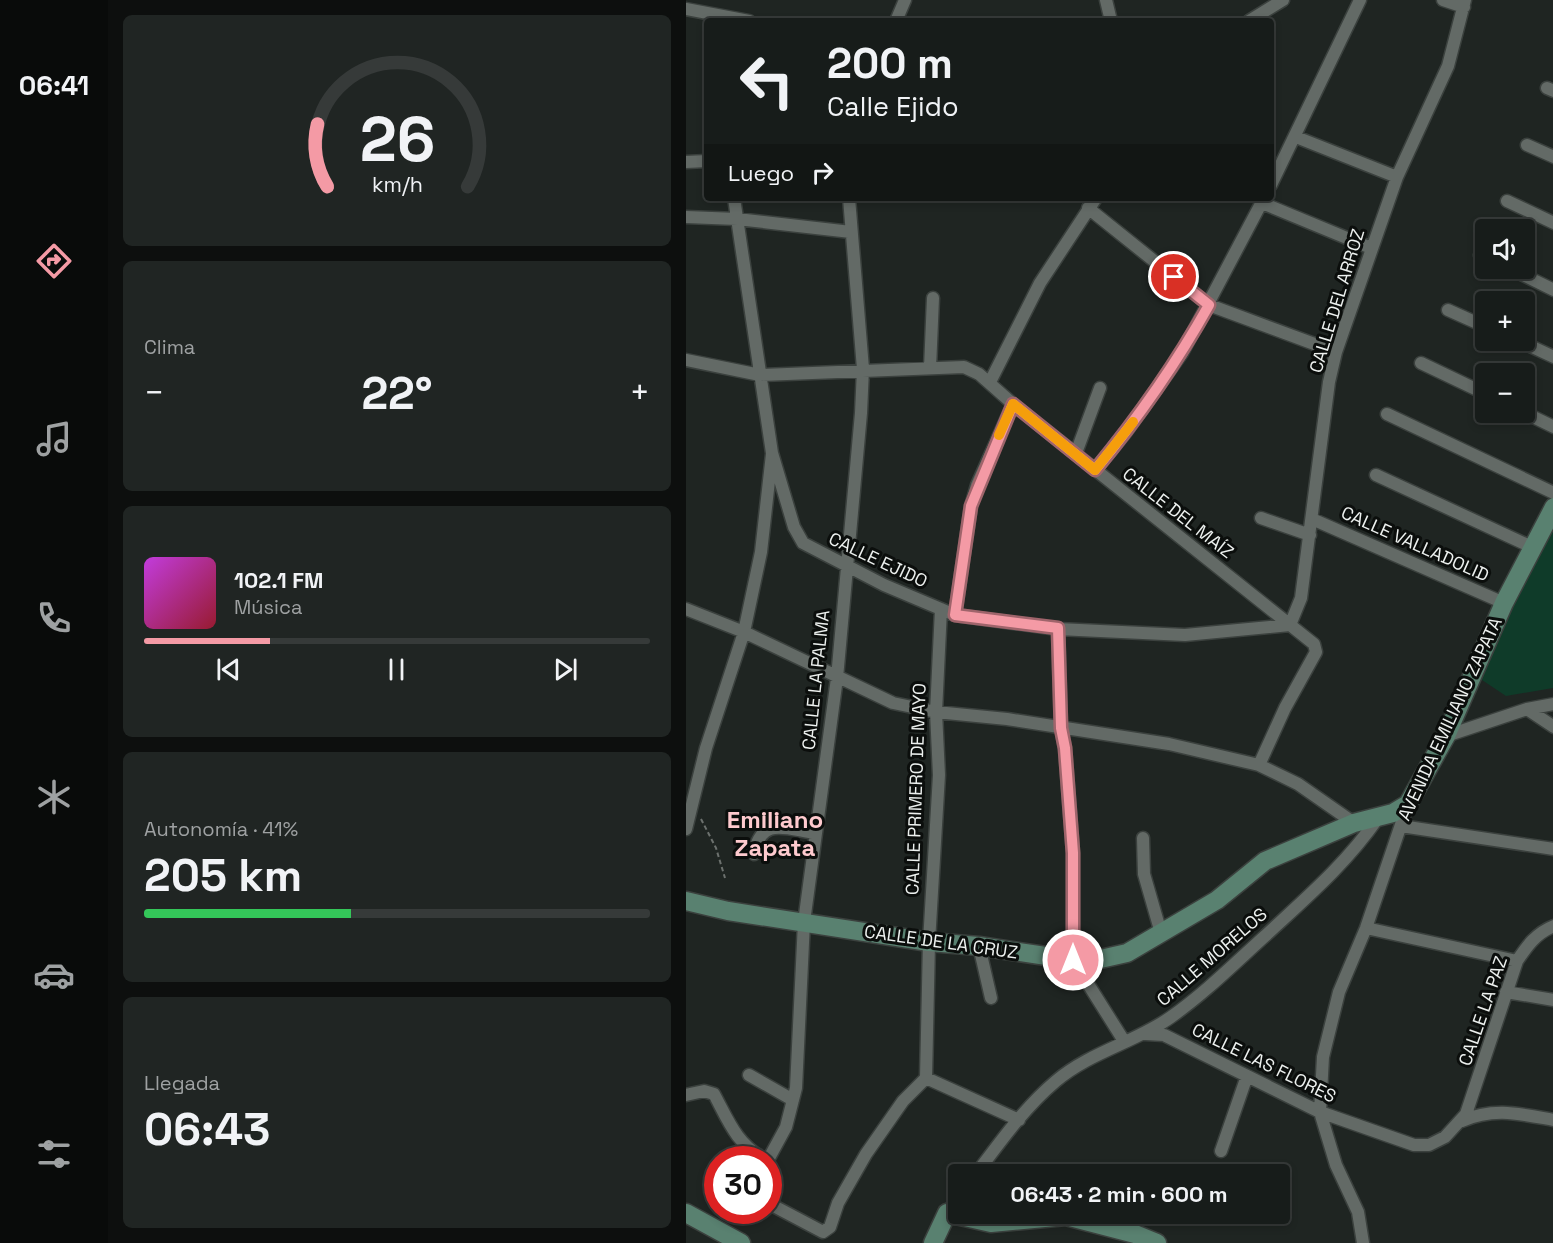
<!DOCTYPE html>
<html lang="es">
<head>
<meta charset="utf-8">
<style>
  :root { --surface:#171c1a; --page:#202523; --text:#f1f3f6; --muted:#9ea1a2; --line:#363a39; --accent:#f49aa5 }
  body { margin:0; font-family:"Space Grotesk",sans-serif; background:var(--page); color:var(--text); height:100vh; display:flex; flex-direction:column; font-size:22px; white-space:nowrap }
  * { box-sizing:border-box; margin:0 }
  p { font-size:20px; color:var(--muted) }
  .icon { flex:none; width:33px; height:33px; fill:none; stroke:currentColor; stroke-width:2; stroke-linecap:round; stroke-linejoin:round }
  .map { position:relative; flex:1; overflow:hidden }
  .sheet { display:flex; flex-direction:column; gap:15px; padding:15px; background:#0d0f0e; width:578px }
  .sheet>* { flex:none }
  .guide { position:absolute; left:18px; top:18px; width:570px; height:183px; border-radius:6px; box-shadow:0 3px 9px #0003,0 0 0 2px var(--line); background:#171c1a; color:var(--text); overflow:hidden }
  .buttons { position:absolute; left:789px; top:219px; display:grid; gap:12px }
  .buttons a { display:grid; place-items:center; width:60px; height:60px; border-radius:6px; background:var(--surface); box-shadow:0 3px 9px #0003,0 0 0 2px var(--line); font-size:30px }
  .speed { position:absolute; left:18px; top:1146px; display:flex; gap:12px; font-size:30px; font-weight:700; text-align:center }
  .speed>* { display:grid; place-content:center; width:78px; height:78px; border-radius:50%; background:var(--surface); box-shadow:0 3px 9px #0003,0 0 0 2px var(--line); line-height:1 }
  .speed .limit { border:9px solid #d22; background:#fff; color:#111 }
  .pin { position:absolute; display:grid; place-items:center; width:51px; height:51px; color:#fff; margin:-26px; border:3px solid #fff; border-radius:50%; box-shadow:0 2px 6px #0007 }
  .me { position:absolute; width:66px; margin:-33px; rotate:0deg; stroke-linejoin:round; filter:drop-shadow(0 0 4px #0008) }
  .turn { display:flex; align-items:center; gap:21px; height:126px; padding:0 24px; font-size:27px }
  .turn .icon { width:78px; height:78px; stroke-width:2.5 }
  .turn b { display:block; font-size:42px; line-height:51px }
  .then { display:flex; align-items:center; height:57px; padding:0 24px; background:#0003; gap:12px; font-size:22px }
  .big { font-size:45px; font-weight:700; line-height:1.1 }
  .sheet .tile { flex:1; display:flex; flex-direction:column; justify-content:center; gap:9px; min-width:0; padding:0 21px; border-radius:9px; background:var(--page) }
  .sheet .dial { align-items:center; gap:0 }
  .dial svg { height:156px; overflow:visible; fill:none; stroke:var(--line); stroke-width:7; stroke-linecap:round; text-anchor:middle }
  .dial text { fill:var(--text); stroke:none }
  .song { display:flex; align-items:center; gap:18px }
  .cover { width:72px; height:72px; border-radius:9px; background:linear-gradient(135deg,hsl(290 70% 55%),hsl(350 70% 35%)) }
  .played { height:6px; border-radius:3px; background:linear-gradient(90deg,var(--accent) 25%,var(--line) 25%) }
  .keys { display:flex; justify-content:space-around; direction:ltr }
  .heat { display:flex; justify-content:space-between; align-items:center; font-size:33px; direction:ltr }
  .charge { height:9px; border-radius:4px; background:linear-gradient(90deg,#34c759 41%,var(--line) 0) }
  .trip { position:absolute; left:262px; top:1164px; width:342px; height:60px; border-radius:6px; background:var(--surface); box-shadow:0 3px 9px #0003,0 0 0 2px var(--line); font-weight:700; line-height:60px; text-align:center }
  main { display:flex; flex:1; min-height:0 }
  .menu { display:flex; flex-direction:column; width:108px; justify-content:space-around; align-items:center; background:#090b0a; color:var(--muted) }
  .menu .icon { width:42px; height:42px }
  .menu .active { color:var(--accent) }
  .menu b { font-size:27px; color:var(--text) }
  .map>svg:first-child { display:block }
</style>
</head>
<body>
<main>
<nav class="menu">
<b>06:41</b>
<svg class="icon active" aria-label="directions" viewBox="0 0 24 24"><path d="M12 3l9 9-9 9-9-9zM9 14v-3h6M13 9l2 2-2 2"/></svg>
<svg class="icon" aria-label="music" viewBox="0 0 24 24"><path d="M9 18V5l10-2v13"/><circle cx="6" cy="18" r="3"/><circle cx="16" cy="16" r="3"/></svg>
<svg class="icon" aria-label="phone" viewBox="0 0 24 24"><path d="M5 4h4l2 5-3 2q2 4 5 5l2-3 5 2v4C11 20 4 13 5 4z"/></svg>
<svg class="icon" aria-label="climate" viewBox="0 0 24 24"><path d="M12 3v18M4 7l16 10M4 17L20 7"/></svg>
<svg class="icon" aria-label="car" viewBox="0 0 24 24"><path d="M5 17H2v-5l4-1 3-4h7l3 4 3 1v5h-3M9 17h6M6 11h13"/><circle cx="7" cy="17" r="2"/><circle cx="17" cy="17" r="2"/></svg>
<svg class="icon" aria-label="filters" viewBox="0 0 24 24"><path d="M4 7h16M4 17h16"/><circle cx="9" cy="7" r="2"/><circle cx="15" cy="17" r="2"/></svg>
</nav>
<section class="sheet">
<div class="tile dial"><svg viewBox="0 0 100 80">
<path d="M14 69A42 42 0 1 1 86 69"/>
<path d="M14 69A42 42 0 0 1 9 37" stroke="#f49aa5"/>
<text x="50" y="56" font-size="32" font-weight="700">26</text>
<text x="50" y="72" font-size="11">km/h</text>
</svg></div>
<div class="tile"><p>Clima</p>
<div class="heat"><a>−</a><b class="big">22°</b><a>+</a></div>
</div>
<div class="tile">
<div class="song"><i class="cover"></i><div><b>102.1 FM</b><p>Música</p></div></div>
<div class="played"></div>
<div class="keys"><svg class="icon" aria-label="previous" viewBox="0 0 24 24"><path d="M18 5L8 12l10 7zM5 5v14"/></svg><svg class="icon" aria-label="pause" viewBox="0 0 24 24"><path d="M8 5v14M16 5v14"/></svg><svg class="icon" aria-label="next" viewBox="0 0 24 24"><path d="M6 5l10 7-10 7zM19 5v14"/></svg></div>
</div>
<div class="tile"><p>Autonomía · 41%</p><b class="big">205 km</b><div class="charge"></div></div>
<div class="tile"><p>Llegada</p><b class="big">06:43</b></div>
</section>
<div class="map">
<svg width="868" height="1243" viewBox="0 0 868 1243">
  <rect width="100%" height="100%" fill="#1f2522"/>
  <path fill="#0f3b29" d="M867 521V688L820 696 793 678Z"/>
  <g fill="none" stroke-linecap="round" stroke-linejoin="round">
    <defs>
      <path id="minor" d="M420 0 425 21
        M757 0 778 7
        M0 9 63 21
        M210 21 219 0
        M563 21 597 0
        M861 88 868 91
        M610 137 711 177
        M841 145 868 157
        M0 162 21 161
        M585 185 674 0
        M48 198 86 453 108 527 117 543 198 585 269 615 372 629 499 635 604 625 615 598 643 382 650 352 711 177 762 66 779 0
        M821 201 868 223
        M576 203 685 248
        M402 208 523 305 650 352
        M0 217 51 219 165 232
        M794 255 800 257
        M823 268 868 290
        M762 310 800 327
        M831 340 868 357
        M0 360 74 375 278 367 293 374 327 404 628 644 630 652 599 708 573 765
        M735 363 800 394
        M244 368 247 298
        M304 382 354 283 410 198
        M837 412 868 427
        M701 414 868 493
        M390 453 414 388
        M409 470 440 432 496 353 578 198
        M690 475 848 548
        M575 518 624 535
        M626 519 818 603
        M0 609 58 632 207 703 250 712 321 719 483 744 573 765 612 784 668 823
        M269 615 285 506 291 485 327 404
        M372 629 375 728 379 748 387 853V960L438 1041
        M841 709 868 727
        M760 736 841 709 868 704
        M715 826 868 849
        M0 829 20 748 58 632 75 552 86 454
        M457 838 458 874 475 933
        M68 854C75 816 99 829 130 833
        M680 928 831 961
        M293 946 305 998
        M820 992 868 1000
        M460 1034 478 1035 634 1112 728 1145H743L759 1137 780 1114 831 961C841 946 850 933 868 926
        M63 1075 107 1100
        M240 1078 333 1120
        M0 1095 18 1091 28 1094C43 1122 50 1143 79 1160
        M776 1121C808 1107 834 1114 868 1120
        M535 1151 561 1076
        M82 1160 100 1127 110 1088 118 922 151 678 175 413 177 369 163 198
        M290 1174C314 1142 339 1107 370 1081 404 1052 450 1042 485 1017 519 993 548 964 579 936 621 897 659 865 692 818
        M82 1203 137 1232 144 1227 152 1203 180 1154 217 1101 240 1078 243 942 253 775 250 712 255 609
        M261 1213 273 1197
        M427 1229 432 1214
        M677 1243 672 1212 650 1165 634 1112 637 1057 653 992 680 928 722 804"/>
      <path id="secondary" d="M0 901 42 911 243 942 293 946 387 960H410L441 953 531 900 579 861 668 823 707 813 722 804 760 736 818 603 868 507
        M0 1213 55 1243
        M247 1243 261 1213 305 1223 380 1216 449 1234 471 1243"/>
    </defs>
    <use href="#minor" stroke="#3b413e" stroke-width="15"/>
    <use href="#secondary" stroke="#3b413e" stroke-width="21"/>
    <path stroke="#6c716e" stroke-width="2" stroke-dasharray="4.5 3" stroke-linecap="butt" d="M15 819 30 848 39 878"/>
    <use href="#minor" stroke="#636a66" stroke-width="12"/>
    <use href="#secondary" stroke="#598170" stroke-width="18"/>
  </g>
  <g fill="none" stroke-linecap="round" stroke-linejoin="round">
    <defs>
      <path id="route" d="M387 960V853L379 748 375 728 372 628 269 615 285 506 327 404 409 470C452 418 490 364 523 305L488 277"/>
    </defs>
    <use href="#route" stroke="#9f646b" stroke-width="15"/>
    <use href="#route" stroke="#f49aa5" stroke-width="10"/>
    <path stroke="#f59e0b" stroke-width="10" d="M313 435 327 404 409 470 447 422"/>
  </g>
  <g text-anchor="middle" stroke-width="6" stroke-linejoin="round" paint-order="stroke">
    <g font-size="18" fill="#edf1ef" stroke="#0b0e0c">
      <text transform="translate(651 301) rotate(-73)" y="6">CALLE DEL ARROZ</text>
      <text transform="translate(492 513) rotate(38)" y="6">CALLE DEL MAÍZ</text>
      <text transform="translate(729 544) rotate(24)" y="6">CALLE VALLADOLID</text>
      <text transform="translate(192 560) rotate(25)" y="6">CALLE EJIDO</text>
      <text transform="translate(130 680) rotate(-84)" y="6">CALLE LA PALMA</text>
      <text transform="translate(764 719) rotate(-65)" y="6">AVENIDA EMILIANO ZAPATA</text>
      <text transform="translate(230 789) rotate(-88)" y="6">CALLE PRIMERO DE MAYO</text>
      <text transform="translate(255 942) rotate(8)" y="6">CALLE DE LA CRUZ</text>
      <text transform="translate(526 957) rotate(-41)" y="6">CALLE MORELOS</text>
      <text transform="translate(797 1011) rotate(-71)" y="6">CALLE LA PAZ</text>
      <text transform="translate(578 1063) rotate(26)" y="6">CALLE LAS FLORES</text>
    </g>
    <g font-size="24" font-weight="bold" fill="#fecace" stroke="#0b0e0c">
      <text x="89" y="828">Emiliano<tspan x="89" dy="28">Zapata</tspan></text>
    </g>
  </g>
</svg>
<div class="buttons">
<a><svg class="icon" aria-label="sound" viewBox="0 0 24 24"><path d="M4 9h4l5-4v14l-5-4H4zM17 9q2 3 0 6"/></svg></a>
<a>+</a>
<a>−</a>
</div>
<div class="speed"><div class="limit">30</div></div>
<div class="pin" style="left:488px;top:277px;background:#d93025"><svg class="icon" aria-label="arrive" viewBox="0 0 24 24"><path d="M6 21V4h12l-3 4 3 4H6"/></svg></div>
<svg class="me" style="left:387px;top:960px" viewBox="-20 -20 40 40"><circle r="17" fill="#f49aa5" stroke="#fff" stroke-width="3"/><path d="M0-11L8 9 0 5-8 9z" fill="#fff"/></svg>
<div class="trip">06:43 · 2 min · 600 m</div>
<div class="guide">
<div class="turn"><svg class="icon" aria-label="left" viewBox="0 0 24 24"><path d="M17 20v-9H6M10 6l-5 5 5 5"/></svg><div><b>200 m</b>Calle Ejido</div></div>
<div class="then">Luego<svg class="icon" aria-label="right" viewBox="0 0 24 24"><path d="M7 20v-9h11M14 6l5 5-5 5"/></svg></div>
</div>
</div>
</main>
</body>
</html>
